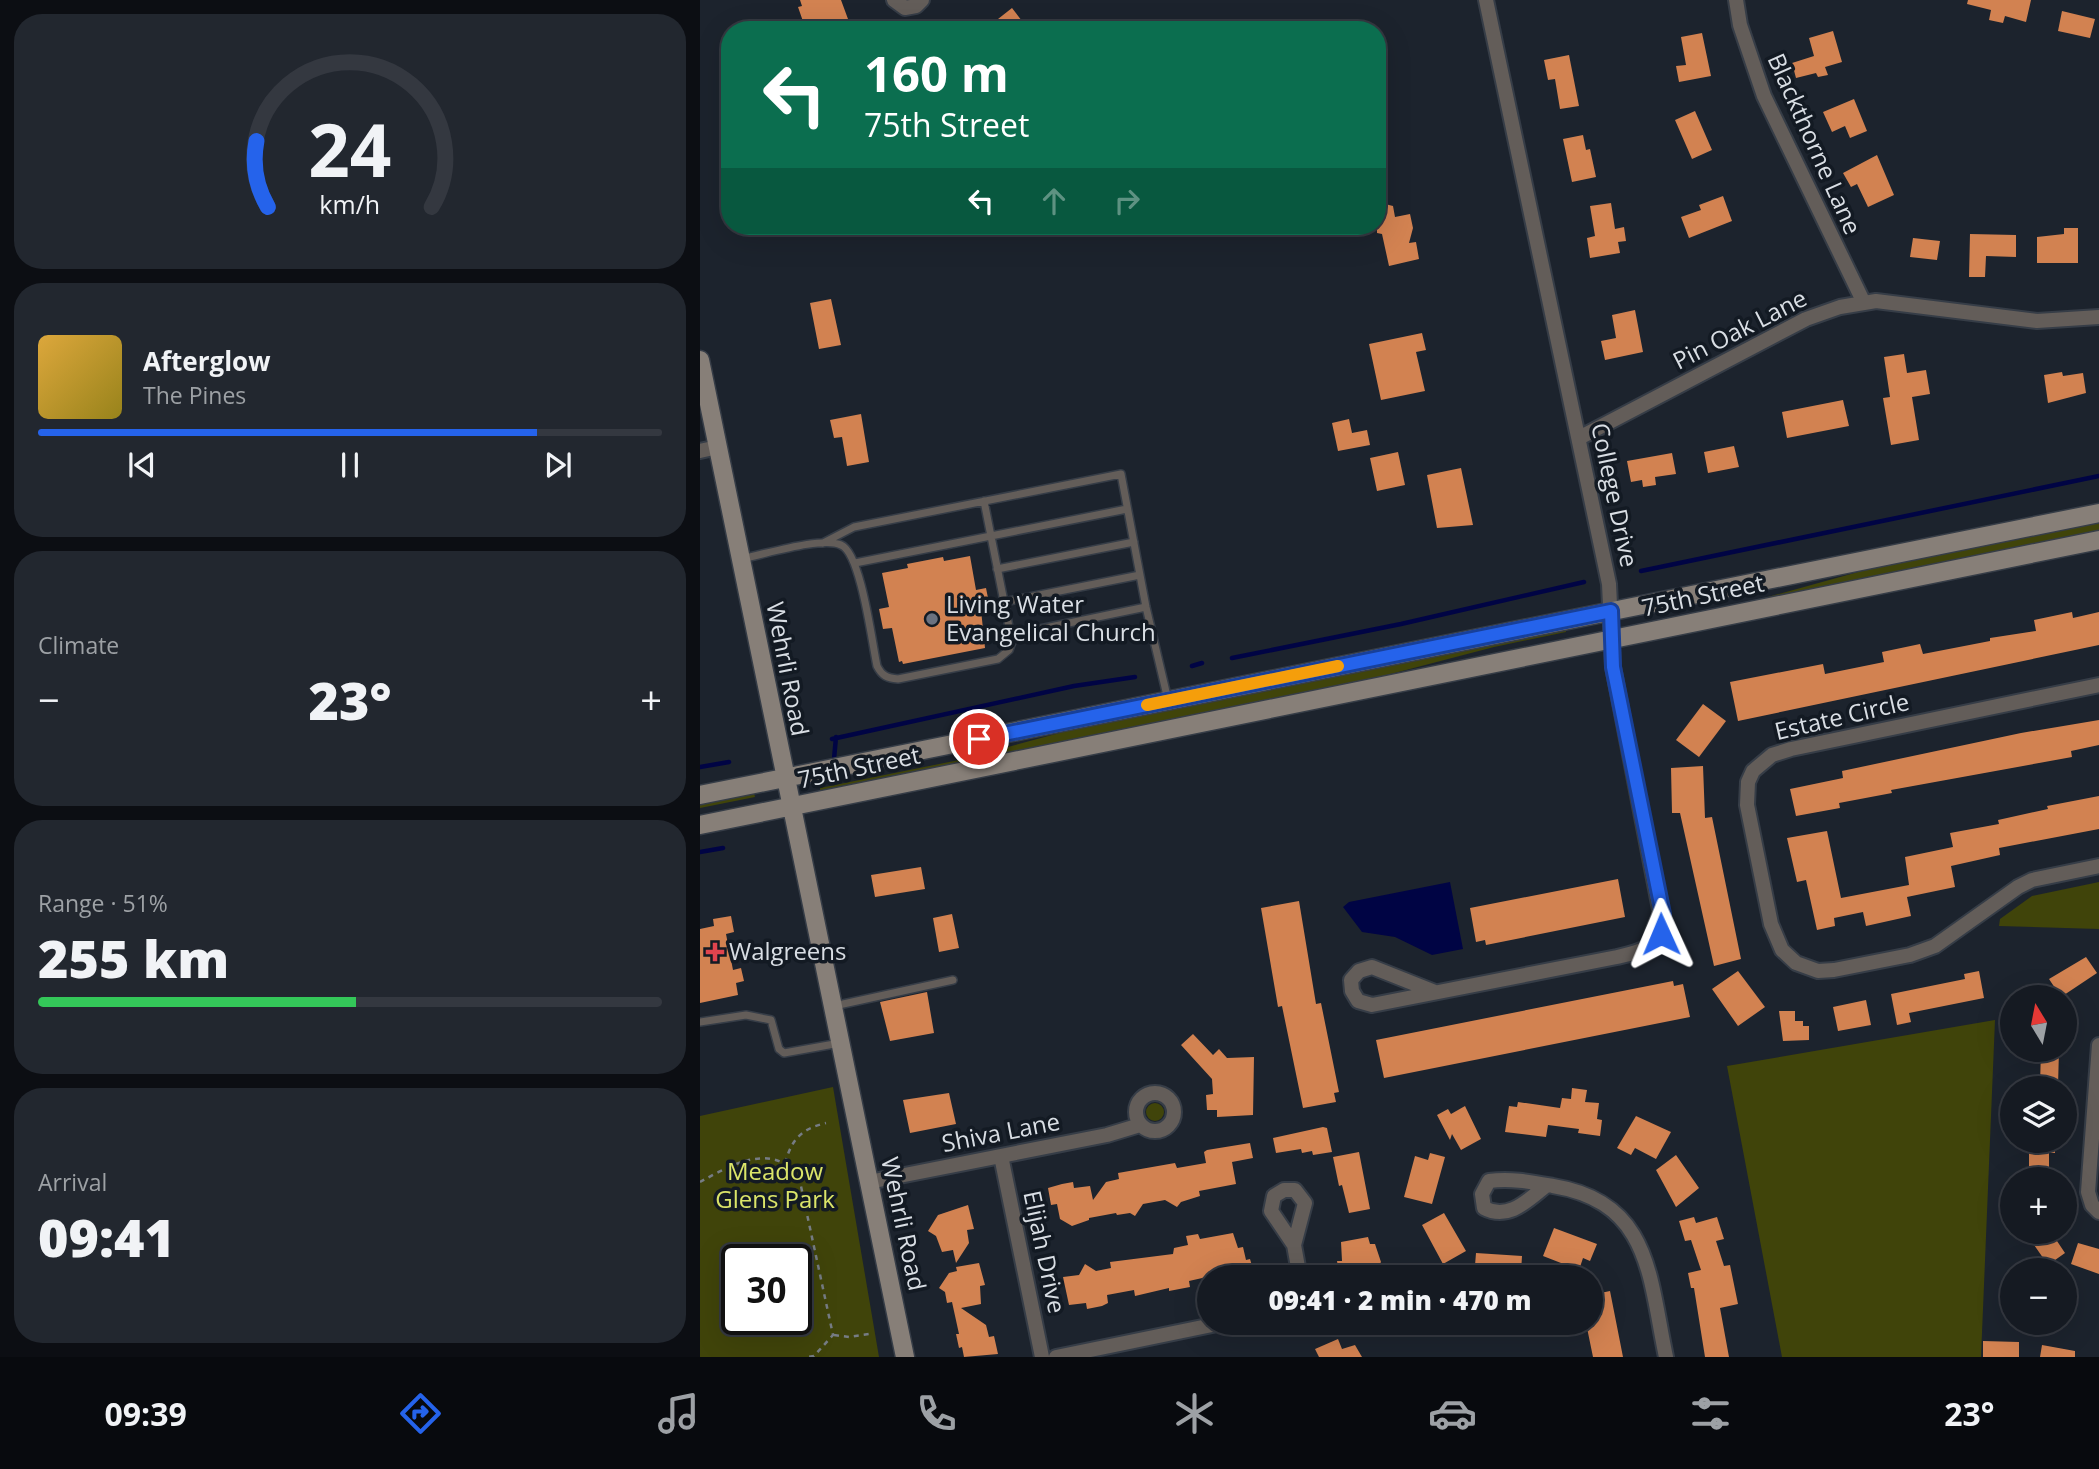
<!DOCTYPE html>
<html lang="en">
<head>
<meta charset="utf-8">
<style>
  :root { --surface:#151a22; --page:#22272f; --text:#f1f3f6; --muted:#9da1a5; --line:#343840; --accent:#2563eb }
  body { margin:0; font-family:"Open Sans",sans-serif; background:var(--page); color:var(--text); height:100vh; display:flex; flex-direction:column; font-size:26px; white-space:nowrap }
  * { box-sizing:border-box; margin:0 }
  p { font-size:23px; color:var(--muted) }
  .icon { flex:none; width:38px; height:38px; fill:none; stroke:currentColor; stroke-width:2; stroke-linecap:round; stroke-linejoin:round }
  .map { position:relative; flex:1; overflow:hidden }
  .panel { display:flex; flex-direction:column; gap:14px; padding:14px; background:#0c0e13; width:700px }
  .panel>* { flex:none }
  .banner { position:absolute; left:21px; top:21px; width:665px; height:214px; border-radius:28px; box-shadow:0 7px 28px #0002,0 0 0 2px var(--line); background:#0b6e4f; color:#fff; overflow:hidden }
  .needle { width:46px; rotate:350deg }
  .fabs { position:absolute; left:1300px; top:985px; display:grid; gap:14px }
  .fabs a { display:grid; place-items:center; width:77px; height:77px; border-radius:50%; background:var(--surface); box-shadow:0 7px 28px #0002,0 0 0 2px var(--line); font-size:35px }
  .speed { position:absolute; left:21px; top:1244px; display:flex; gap:14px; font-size:35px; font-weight:700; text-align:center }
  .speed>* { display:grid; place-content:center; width:91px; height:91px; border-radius:50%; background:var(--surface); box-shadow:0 7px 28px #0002,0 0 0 2px var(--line); line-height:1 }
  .speed .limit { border:4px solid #111; border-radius:10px; background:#fff; color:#111 }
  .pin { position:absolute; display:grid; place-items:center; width:60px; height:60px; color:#fff; margin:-30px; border:4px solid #fff; border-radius:50%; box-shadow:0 2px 7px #0007 }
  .me { position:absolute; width:77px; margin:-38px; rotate:359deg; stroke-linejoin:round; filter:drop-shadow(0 0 5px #0008) }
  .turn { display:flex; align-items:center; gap:24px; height:147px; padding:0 28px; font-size:32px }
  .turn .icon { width:91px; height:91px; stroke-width:2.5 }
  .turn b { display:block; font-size:49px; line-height:60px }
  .lanes { display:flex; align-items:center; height:66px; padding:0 28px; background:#0003; justify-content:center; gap:35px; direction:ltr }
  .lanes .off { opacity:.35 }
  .big { font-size:52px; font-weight:800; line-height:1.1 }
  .panel .card { flex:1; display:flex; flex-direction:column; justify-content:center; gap:10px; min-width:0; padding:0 24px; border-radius:28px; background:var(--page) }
  .panel .dial { align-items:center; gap:0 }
  .dial svg { height:182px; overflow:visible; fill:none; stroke:var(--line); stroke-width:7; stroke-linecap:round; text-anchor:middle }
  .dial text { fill:var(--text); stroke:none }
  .song { display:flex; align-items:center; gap:21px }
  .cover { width:84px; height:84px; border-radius:10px; background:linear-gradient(135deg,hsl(40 70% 55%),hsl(50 70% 35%)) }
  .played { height:7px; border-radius:4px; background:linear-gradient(90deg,var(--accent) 80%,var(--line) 80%) }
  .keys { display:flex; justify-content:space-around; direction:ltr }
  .heat { display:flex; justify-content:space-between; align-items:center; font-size:38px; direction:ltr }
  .charge { height:10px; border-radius:5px; background:linear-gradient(90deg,#34c759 51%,var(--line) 0) }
  .trip { position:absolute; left:497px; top:1265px; width:406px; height:70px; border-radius:35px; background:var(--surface); box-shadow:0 7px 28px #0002,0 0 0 2px var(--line); font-weight:800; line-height:70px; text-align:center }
  .tabs { display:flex; height:112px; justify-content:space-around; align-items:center; background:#080a0e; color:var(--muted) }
  .tabs .icon { width:49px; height:49px }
  .tabs .current { color:var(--accent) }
  .tabs b { font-size:32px; color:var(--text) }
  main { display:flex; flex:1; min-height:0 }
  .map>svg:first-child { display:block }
</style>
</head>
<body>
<main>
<section class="panel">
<div class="card dial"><svg viewBox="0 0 100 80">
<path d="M14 69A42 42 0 1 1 86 69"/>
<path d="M14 69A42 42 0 0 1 9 40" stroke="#2563eb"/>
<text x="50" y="56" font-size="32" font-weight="700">24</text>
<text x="50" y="72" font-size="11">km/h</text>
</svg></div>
<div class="card">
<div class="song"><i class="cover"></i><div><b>Afterglow</b><p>The Pines</p></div></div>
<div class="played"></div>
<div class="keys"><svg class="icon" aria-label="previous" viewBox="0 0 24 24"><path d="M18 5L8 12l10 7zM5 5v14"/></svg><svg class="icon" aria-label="pause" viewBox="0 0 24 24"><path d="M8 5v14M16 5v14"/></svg><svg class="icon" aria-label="next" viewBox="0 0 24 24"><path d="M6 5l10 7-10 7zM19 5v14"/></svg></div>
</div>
<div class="card"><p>Climate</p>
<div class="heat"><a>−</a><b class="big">23°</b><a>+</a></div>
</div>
<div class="card"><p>Range · 51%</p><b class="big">255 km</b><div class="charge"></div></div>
<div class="card"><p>Arrival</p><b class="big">09:41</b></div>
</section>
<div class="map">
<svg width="1399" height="1357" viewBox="0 0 1399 1357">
  <rect width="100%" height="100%" fill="#1c232d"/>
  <path fill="#40440a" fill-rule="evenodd" d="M1399 522V531L1046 603 1176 567Z
    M866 629V632L794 647 664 681 120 791V788L264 759 385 726Z
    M54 793 55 797 0 808V804Z
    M1399 882V929L1299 926 1300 919 1332 896Z
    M1295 1020 1281 1357H1082L1027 1066Z
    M133 1087 179 1357H0V1116ZM96 1260V1320H37V1260Z
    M446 1112a9 9 0 1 1 18 0a9 9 0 1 1-18 0Z"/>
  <path fill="#000444" d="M750 882 763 949 732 955 695 937 662 932 643 907 649 902Z"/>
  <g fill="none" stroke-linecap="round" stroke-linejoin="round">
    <path stroke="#000444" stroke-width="4.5" d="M941 571 1399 476
      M532 658 701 624 884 582
      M492 666 502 663
      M132 739 374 686 435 677
      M134 759 136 737
      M0 767 29 762
      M0 852 23 848"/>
  </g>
  <path fill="#d28251" d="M100 0H141L148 19 120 30H106L98 7 102 6Z
    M1268 0H1331L1326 22 1305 16 1303 23 1289 20 1291 10 1267 4Z
    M312 8 329 30H284Z
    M1362 11 1395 19 1390 38 1358 31Z
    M1133 31 1142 62 1125 67 1128 75 1118 77 1116 73 1096 78 1092 63 1114 56 1109 38Z
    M1002 33 1011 76 979 82 976 66 986 65 981 37Z
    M869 55 879 106 860 109 855 79 848 80 844 60Z
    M1154 99 1167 131 1150 138 1145 126 1132 132 1123 112Z
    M995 111 1012 150 992 159 975 120Z
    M883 135 886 150 890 149 896 177 872 182 863 139Z
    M1177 155 1194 195 1168 207 1157 184 1151 187 1143 173Z
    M1023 196 1032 221 989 238 981 217 1001 210 999 205Z
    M677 202 693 206 695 217 710 214 713 228 709 243 716 242 719 259 689 266 682 234 677 233Z
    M911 203 915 229 924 227 926 241 918 242 920 253 890 258 887 238 895 236 890 206Z
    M1364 228H1378V263H1337V237L1364 234Z
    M1270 234 1316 235V257L1286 256 1285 277H1269Z
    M1213 238 1240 241 1237 260 1210 257Z
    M131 299 141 345 119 349 110 303Z
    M935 310 943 352 905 360 901 341 916 338 912 315Z
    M722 333 726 350 716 352 725 391 681 400 669 344Z
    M1204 354 1207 373 1226 370 1230 394 1212 397 1219 440 1191 445 1183 398 1190 397 1184 357Z
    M1362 372 1363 376 1383 373 1386 393 1348 403 1344 375Z
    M1143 400 1149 426 1087 438 1082 412Z
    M161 414 169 462 147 466 142 437 134 438 130 420Z
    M649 419 652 433 667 430 670 445 638 451 632 423Z
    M1034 446 1039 467 1008 473 1004 452Z
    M698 452 705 485 677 491 670 458Z
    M972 453 976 474 955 477 956 485 943 487 942 480 931 482 927 461Z
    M761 468 773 525 737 528 727 475Z
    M270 556 276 590 286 588 290 608 281 610 285 648 203 664 202 661 199 662 192 628 183 629 179 609 189 607 182 573 208 568 207 564 243 557 244 561Z
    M1372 612 1373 618 1399 612V645L1038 721 1030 682 1123 664 1125 674 1184 662 1182 652 1220 644 1223 654 1290 641V638L1336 631 1334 620Z
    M1003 704 1026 721 999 757 976 740Z
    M1399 720V745L1371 751 1372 757 1191 790 1192 793 1139 803 1140 808 1096 816 1090 789 1143 778 1142 771 1321 733Z
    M1003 766 1005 818 1012 817 1041 959 1014 966 980 813H972L971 768Z
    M1399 796V829L1299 848 1300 855 1251 866 1255 887 1207 897 1211 916 1166 926 1163 912 1134 918 1135 926 1117 930 1106 880 1097 882 1087 838 1127 831 1141 898 1209 885 1205 857 1253 847 1250 833 1299 824 1298 820 1348 809 1347 806Z
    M221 867 225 889 175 897 171 875Z
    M918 879 925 917 786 945 785 940 776 942 770 908Z
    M599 901 616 1004 621 1003 639 1092 634 1093 636 1102 603 1108 582 1006 578 1007 561 908Z
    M252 914 259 948 239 952 233 918Z
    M31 916 34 932 26 934 33 970 41 968 44 981 36 983 38 995 0 1003V929L14 926 13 919Z
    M1386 957 1397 973 1361 997 1349 979Z
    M1038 971 1065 1007 1038 1026 1012 989Z
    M1279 971 1284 998 1209 1013 1211 1022 1197 1025 1191 994 1265 979 1264 974Z
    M973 981 974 986 983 984 990 1017 684 1078 676 1040Z
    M227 992 234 1033 190 1041 180 1002Z
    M1166 1000 1171 1025 1138 1031 1133 1007Z
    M1079 1011H1095V1021H1103V1026H1109V1040L1083 1041Z
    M493 1034 513 1055 519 1049 527 1058 554 1057 553 1115 517 1117V1110H507L506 1095 513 1094 512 1079 481 1045Z
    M1341 1050H1359L1358 1086 1340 1085Z
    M872 1088 887 1090 885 1102 899 1103 897 1119 902 1120 900 1136 878 1133 879 1129 848 1125 846 1137 805 1132 809 1106 817 1107 818 1102 860 1108 862 1098 871 1099Z
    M249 1093 256 1124 210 1133 203 1100Z
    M765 1106 781 1139 761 1150 752 1134 750 1140 737 1115 748 1109 751 1114Z
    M936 1116 971 1132 956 1159 935 1148 931 1155 917 1148Z
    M623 1127 627 1128 632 1152 613 1155 612 1151 602 1153 601 1149 576 1153 573 1138Z
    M1329 1141H1355V1153H1349V1173L1329 1174Z
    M550 1143 553 1158 532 1162 536 1184 499 1191 500 1196 481 1202 477 1207 465 1200 443 1204 435 1216 430 1213 417 1215 416 1213 389 1218V1220L372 1226 360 1219 357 1204 351 1205 348 1188 362 1184 373 1182 374 1188 390 1186 393 1200 406 1182 419 1179 418 1173 475 1163 477 1168 506 1163 504 1152 507 1150Z
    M659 1152 670 1209 649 1213 642 1185 639 1186 633 1157Z
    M730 1153 745 1157 732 1204 704 1197 715 1156 728 1160Z
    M976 1155 999 1188 976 1207 956 1170Z
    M268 1205 274 1229 267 1230 269 1243 256 1263 253 1250 242 1252 236 1236 228 1231 238 1215Z
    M744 1213 766 1251 743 1264 722 1225Z
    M994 1217 996 1223 1017 1217 1024 1239 1016 1241 1024 1266 1030 1265 1038 1304 1020 1308 1029 1357H1005L994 1288H991L988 1273 1001 1270 991 1240 985 1241 979 1221Z
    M854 1228 897 1244 890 1261 883 1258 879 1270 843 1256Z
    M1325 1232H1351L1365 1253 1348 1265Z
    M533 1233 538 1248 543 1247 546 1260 550 1259 555 1276 521 1278 520 1274 489 1281 490 1287 469 1291V1288L435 1296 434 1290 407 1295 408 1303 402 1306 387 1309 386 1303 369 1305 363 1277 379 1275 385 1264 396 1271 411 1268 410 1262 473 1254 474 1248 488 1245 486 1236 498 1234 500 1239Z
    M668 1237 670 1244H675L681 1262 675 1272 665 1274V1278H640L637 1261H642L641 1242Z
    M1378 1243 1399 1249V1274L1371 1264Z
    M776 1253 822 1256 821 1273 815 1272 814 1278H774Z
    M279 1263 285 1285 280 1286 281 1304 261 1308 286 1325 289 1337 294 1336 298 1354 264 1357 262 1347 259 1348 256 1334H259L252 1302 247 1303 245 1292 239 1288 249 1273 257 1271 256 1267Z
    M910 1291 923 1357H893L886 1323H891V1295Z
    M638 1339 642 1349 655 1345 662 1357H619L615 1349Z
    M1283 1341 1319 1342V1357H1283Z
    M1342 1345 1375 1351V1357H1340Z"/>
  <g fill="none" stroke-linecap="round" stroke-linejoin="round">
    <defs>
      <path id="lane" d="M123 543 154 527 421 474 446 607 468 700
        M40 559C63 555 122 536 141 545 161 553 172 643 177 666 182 676 187 678 198 679L298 659 309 650 312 642 284 501
        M155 563 427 509
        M297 569 434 542
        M304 602 440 575
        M311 635 446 607
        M134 1006 253 980
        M0 1022 46 1015 71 1020 79 1049 84 1053 140 1043"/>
      <path id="street" d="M194 0 205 8 216 6 222 0
        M1036 0 1040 25 1064 96 1164 303
        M879 438 1106 319 1140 307 1176 301 1337 321 1399 317
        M0 451 18 447
        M1399 685 1091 749 1072 755 1053 771 1048 782 1047 805 1071 924 1082 950 1096 963 1118 971 1134 970 1210 955 1235 946 1318 887 1332 880 1399 866
        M735 992 672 967 659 971 651 980 652 991 658 1001 672 1005 917 957C938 952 956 949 963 925L913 667 909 584 786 0
        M1399 1045 1388 1192 1392 1205 1399 1212
        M436 1112a19 19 0 1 1 38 0a19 19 0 1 1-38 0Z
        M301 1156 342 1357
        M169 1182 407 1135 440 1125
        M847 1185C828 1200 809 1221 784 1208L782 1194 789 1181C811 1178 831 1182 853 1186 951 1202 949 1277 966 1357
        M594 1245 605 1203 595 1190H584L574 1196 571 1211 594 1245 600 1278
        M356 1357 522 1323"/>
      <path id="secondary" d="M0 360 205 1357
        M0 795 1399 513
        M0 825 1399 540"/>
    </defs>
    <use href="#lane" stroke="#363d47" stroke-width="10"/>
    <use href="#street" stroke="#363d47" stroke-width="18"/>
    <use href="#secondary" stroke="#363d47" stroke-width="21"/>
    <path stroke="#767c84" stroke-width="2.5" stroke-dasharray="5 5" stroke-linecap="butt" d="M85 1163C92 1139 101 1129 126 1123
      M0 1182C31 1165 72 1141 99 1177L133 1335 114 1356 108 1357
      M134 1335 149 1337 169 1334"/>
    <use href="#lane" stroke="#635d59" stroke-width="7"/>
    <use href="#street" stroke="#635d59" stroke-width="14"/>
    <use href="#secondary" stroke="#877f78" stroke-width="18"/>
  </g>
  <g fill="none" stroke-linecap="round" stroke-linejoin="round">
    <defs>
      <path id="route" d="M279 739 911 611 913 667 963 914 961 934"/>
    </defs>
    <use href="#route" stroke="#184099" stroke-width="18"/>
    <use href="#route" stroke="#2563eb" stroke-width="12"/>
    <path stroke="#f59e0b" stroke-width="12" d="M447 705 638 666"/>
  </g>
  <circle fill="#6b7280" stroke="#131a23" stroke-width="2.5" cx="232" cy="619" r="7"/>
  <path fill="#e0444e" stroke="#131a23" stroke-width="2.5" d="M11.5 941.5h7v7h7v7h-7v7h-7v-7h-7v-7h7z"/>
  <g text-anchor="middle" stroke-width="7" stroke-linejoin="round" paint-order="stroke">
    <g font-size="24" fill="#d9dee4" stroke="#131a23">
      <text transform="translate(1114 144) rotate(66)" y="8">Blackthorne Lane</text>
      <text transform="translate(1040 330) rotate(-27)" y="8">Pin Oak Lane</text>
      <text transform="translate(914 495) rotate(78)" y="8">College Drive</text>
      <text transform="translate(1003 596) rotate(-12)" y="8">75th Street</text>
      <text transform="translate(87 669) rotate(79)" y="8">Wehrli Road</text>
      <text transform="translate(1142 717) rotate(-13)" y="8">Estate Circle</text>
      <text transform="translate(159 768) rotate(-12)" y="8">75th Street</text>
      <text transform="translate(301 1133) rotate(-11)" y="8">Shiva Lane</text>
      <text transform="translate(203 1224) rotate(78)" y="8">Wehrli Road</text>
      <text transform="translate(344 1252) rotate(78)" y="8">Elijah Drive</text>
    </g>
    <g font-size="24" fill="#d9dee4" stroke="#131a23" text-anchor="start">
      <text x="246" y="613">Living Water<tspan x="246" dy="28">Evangelical Church</tspan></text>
      <text x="29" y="960">Walgreens</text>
    </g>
    <g font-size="24" fill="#dbe569" stroke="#131a23">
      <text x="75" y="1180">Meadow<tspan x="75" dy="28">Glens Park</tspan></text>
    </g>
  </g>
</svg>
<div class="fabs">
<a><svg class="needle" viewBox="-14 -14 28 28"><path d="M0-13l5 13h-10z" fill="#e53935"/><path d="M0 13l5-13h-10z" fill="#9da1a5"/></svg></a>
<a><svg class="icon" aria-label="layers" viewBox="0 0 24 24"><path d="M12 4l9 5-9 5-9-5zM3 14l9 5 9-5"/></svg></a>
<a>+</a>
<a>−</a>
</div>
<div class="speed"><div class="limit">30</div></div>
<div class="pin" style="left:279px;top:739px;background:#d93025"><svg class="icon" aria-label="arrive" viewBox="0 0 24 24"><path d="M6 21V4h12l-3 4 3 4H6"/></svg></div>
<svg class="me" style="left:961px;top:934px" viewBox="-20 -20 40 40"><path d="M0-17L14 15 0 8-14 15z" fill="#2563eb" stroke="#fff" stroke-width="4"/></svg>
<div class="trip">09:41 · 2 min · 470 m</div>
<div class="banner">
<div class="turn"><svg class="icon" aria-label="left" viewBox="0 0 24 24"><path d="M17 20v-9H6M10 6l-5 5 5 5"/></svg><div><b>160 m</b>75th Street</div></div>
<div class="lanes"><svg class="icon" aria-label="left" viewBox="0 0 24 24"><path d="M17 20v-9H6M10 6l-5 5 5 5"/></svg><svg class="icon off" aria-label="ahead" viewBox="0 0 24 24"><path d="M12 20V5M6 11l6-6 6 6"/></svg><svg class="icon off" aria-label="right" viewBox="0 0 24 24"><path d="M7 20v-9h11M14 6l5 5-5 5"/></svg></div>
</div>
</div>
</main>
<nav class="tabs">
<b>09:39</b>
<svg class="icon current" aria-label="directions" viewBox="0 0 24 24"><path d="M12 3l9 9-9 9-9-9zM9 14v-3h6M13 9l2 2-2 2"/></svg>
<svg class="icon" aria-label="music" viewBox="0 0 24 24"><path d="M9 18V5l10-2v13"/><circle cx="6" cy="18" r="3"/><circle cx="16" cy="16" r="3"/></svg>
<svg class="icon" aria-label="phone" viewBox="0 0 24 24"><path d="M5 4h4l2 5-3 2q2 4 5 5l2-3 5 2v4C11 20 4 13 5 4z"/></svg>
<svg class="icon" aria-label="climate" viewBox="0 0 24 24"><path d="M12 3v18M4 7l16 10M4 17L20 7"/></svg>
<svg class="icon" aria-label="car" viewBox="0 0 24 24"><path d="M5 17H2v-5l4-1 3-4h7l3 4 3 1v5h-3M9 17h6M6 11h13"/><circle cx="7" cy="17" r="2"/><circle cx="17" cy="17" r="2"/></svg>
<svg class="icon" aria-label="filters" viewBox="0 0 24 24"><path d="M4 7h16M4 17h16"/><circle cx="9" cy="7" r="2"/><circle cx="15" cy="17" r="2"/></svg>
<b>23°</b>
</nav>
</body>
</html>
